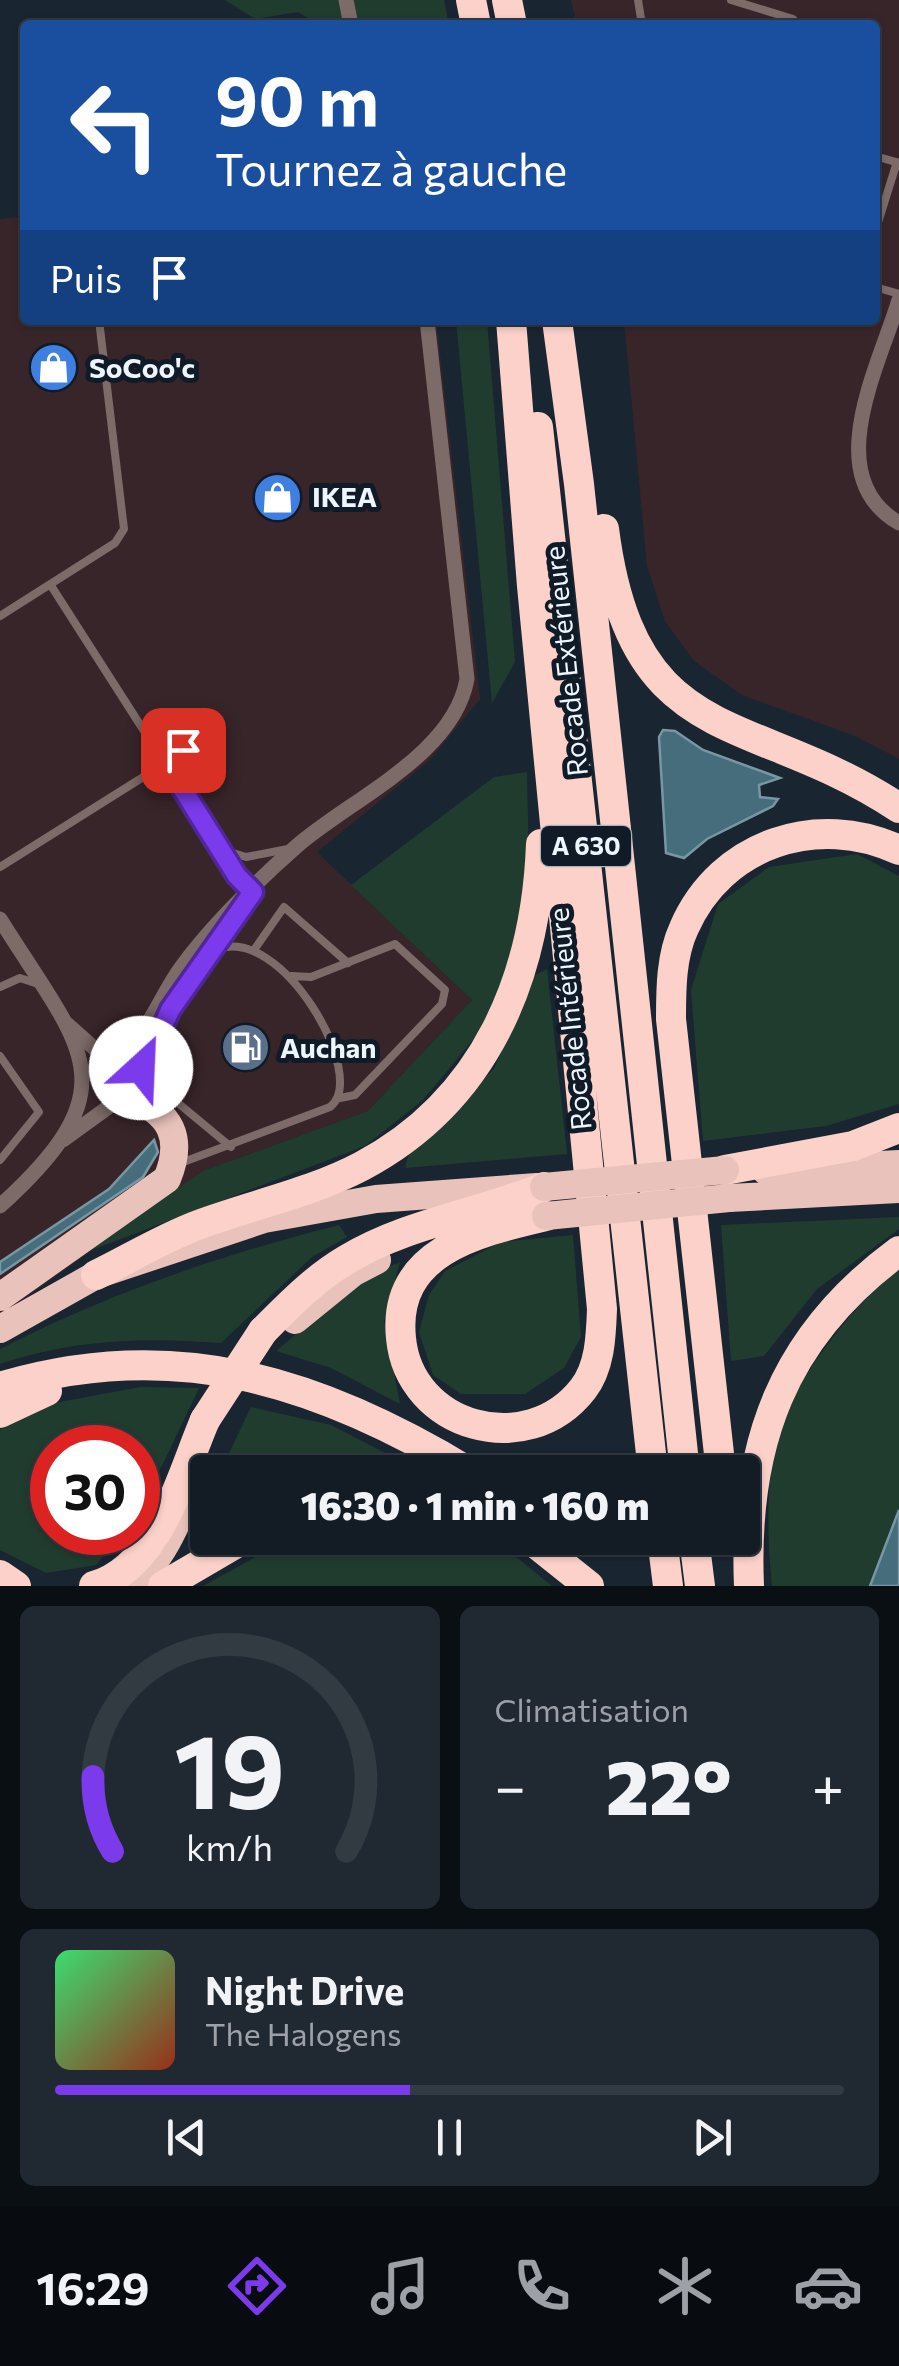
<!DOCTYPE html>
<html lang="fr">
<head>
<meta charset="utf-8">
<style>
  :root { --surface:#131c25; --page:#202932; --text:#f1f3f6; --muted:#9da1a7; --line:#323a42; --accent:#7c3aed }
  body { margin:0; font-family:Commissioner,sans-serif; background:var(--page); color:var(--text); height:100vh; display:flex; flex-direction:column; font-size:38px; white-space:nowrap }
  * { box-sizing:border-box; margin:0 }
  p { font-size:32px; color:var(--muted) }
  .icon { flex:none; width:55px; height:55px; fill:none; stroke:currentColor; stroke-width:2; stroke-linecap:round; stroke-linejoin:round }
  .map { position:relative; height:1586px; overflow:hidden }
  .side { display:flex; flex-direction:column; gap:20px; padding:20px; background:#0a0f14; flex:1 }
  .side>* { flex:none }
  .guide { position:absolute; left:20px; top:20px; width:860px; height:305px; border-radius:10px; box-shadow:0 2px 8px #0004,0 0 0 2px var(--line); background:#1a4fa0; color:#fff; overflow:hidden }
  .speed { position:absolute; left:30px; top:1425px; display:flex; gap:20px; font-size:50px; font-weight:700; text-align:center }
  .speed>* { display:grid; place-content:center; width:130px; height:130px; border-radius:50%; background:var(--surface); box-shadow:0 2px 8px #0004,0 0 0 2px var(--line); line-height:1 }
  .speed .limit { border:15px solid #d22; background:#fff; color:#111 }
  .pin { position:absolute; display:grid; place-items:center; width:85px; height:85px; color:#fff; margin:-42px; border-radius:20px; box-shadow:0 5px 15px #0006 }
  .me { position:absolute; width:110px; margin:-55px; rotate:25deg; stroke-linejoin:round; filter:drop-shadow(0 0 8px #0008) }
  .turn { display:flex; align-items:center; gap:35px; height:210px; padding:0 30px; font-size:45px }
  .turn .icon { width:130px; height:130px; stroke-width:2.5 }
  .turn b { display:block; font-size:70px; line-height:85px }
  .then { display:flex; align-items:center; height:95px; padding:0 30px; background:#0003; gap:20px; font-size:38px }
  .big { font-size:75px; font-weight:800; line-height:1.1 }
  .side .tile { flex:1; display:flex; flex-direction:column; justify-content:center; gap:15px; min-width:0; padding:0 35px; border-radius:15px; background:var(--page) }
  .side .dial { align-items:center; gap:0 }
  .dial svg { height:260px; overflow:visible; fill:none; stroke:var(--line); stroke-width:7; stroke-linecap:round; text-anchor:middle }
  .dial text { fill:var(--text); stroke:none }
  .song { display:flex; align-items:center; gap:30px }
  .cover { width:120px; height:120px; border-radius:15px; background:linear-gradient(135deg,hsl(140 70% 55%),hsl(10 70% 35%)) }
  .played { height:10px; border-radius:5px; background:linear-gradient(90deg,var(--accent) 45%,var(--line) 45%) }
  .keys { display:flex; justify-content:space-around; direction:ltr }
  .heat { display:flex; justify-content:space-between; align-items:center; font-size:55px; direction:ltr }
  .side .tiles { flex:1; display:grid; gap:20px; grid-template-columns:1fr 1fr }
  .tile:last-child { grid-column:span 2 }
  .trip { position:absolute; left:190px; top:1455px; width:570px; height:100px; border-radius:10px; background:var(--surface); box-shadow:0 2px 8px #0004,0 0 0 2px var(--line); font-weight:800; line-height:100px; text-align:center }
  .tabs { display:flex; height:160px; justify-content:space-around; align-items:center; background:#080b0f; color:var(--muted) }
  .tabs .icon { width:70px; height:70px }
  .tabs .active { color:var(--accent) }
  .tabs b { font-size:45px; color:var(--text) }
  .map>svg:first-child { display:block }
</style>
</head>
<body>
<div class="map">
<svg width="899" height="1586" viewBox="0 0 899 1586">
  <rect width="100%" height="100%" fill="#192531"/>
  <path fill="#38252a" d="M571 0H899V759L855 736 742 695 694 661 665 621 647 566 624 320H875V25H577Z
    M25 216V320H436L480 699 430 760 317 852 472 1000 368 1111 203 1171 0 1316V219Z"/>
  <path fill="#203c2f" d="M225 0H444L449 25H319L298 12 255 19Z
    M456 320H487L515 662 492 703Z
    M527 772 529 870 512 959 482 1029 423 1100 365 1146 84 1253 203 1171 368 1111 472 1000 351 885 494 777Z
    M857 854 899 876V1104L826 1126 703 1141 691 990 718 904 769 867Z
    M547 969 567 1154 405 1168 410 1150 494 1069 533 976Z
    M899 1217V1229L817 1289 764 1356 731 1361 721 1225Z
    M339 1225 347 1237 312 1257 221 1343C144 1337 74 1339 0 1364V1349C109 1293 221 1255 339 1225Z
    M573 1235 581 1337 564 1368 525 1394H461L433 1375 419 1332 429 1295 445 1271 501 1242Z
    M400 1262 384 1321 400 1404 331 1368 276 1351 362 1278Z
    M899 1270V1586H772C767 1535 765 1481 779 1431 792 1384 859 1296 899 1270Z
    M140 1387 199 1388 138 1516V1448H52V1532L123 1533 96 1565 46 1573 0 1550V1430L28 1408Z
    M251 1407 331 1425 389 1455 333 1472H220Z
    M290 1538H493L552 1586H203Z"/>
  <path fill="#466d7c" stroke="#7896a3" stroke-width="2.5" d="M663 730 675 731 703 750 780 778 759 785 760 797 778 799 773 806 707 839 684 858 666 853 659 737Z
    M154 1140 158 1152 143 1177 0 1274V1262L109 1189Z
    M899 1510V1586H870Z"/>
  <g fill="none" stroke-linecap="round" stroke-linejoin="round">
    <path stroke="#7c6b68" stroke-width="8" d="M638 0 642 25
      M731 0 793 19 791 25
      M875 156 899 163
      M875 232 897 162
      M875 287 899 294
      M50 584 153 745
      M0 616 115 543 124 529 99 320
      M145 762a21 21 0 1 1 42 0a21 21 0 1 1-42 0Z
      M183 750 196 741
      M177 781 250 889
      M220 849 246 857 288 849
      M0 867 148 774
      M254 950 284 907 348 963
      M291 976 311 977 395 944 445 990 442 1004 355 1095 340 1098
      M0 987 20 978 38 984
      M0 1056 39 1112 0 1160
      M143 1074 231 1147
      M178 1164 330 1107C370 1077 281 922 216 950"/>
    <path stroke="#7c6b68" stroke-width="15" d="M346 0 351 25
      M899 300C879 366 819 477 899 523
      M0 919C80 1048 135 1084 0 1206
      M67 1024 94 1048 118 1059C146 1036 158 1002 178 972 207 930 259 879 298 845 353 798 454 754 467 679L427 320
      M103 1078a20 20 0 1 1 40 0a20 20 0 1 1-40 0Z
      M143 1074 170 1010 246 904
      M63 1140 121 1098"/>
    <path stroke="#e9c2bb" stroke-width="28" d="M766 1171 899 1164
      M729 1198 899 1189
      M0 1297 167 1179C184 1138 171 1113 131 1097
      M295 1320 354 1272 377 1260
      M0 1329 96 1275 264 1219 376 1199 537 1187
      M130 1586C157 1566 171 1536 184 1506"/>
    <path stroke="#fbd1c9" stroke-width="30" d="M471 0 476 25
      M507 0 512 25
      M511 320 532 586 602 1309C601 1337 600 1367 583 1389 527 1461 409 1427 401 1338 392 1251 478 1232 546 1216
      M557 320 579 484 685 1472
      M538 427 653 1472
      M604 529C633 753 750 709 899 808
      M725 1170 853 1146 899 1128
      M96 1275C129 1259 163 1238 198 1225 251 1205 311 1193 362 1166 486 1100 536 977 541 844
      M263 1331C289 1305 314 1279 346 1260 407 1223 479 1214 544 1187
      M0 1387C174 1335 319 1381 469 1472
      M0 1413 47 1391
      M721 1472 671 1019C671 989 671 956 684 928 721 843 818 812 899 850
      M529 1538 589 1586
      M662 1538 668 1586
      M694 1538 700 1586
      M0 1575 16 1586
      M94 1586C159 1567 181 1476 205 1420
      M163 1586 245 1538
      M749 1586C743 1445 782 1337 899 1251"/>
    <path stroke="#e9c2bb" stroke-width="28" d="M544 1187 725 1170
      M546 1216 729 1198"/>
    <path stroke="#fbd1c9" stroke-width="30" d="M205 1420 263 1331"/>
  </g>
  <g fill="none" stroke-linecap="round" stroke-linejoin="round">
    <defs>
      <path id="route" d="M141 1068 143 1074 170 1010 253 892 237 876 177 780 186 770 183 750"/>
    </defs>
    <use href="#route" stroke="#51269a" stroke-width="25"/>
    <use href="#route" stroke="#7c3aed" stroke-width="18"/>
  </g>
  <defs>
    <symbol id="shop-disc" viewBox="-11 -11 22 22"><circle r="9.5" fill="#3f7fe0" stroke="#101b27"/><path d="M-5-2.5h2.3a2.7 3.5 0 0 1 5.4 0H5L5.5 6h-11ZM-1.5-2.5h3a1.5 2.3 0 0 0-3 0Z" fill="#fff"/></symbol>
    <symbol id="fuel-disc" viewBox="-11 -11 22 22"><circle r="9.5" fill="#5c6f8a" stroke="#101b27"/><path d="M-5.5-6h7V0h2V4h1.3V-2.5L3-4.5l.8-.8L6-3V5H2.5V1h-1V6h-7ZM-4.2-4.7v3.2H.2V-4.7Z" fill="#fff"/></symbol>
  </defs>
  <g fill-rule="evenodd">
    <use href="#shop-disc" x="26" y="340" width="55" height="55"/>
    <use href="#shop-disc" x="250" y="470" width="55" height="55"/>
    <use href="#fuel-disc" x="218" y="1020" width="55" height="55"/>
  </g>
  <g text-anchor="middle" stroke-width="10" stroke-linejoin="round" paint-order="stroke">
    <rect fill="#101b27" stroke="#abb4bd" stroke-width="2.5" x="541" y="826" width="90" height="40" rx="8"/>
    <g font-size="25" font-weight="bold" fill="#edf5fd">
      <text x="586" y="855">A 630</text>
    </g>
    <g font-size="28" font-weight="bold" fill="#edf5fd" stroke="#101b27" text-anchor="start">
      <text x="89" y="378">SoCoo'c</text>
      <text x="312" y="507">IKEA</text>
      <text x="280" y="1058">Auchan</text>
    </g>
    <g font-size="28" fill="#edf5fd" stroke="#101b27">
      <text transform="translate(566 661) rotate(-96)" y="10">Rocade Extérieure</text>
      <text transform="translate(570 1019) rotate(-96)" y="10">Rocade Intérieure</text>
    </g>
  </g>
</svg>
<div class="speed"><div class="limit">30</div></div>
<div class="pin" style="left:183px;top:750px;background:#d93025"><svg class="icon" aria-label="arrive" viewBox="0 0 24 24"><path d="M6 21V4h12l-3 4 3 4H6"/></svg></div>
<svg class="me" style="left:141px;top:1068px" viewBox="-20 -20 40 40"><circle r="19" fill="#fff"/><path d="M0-13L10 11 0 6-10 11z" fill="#7c3aed"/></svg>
<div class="trip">16:30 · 1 min · 160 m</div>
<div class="guide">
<div class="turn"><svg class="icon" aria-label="left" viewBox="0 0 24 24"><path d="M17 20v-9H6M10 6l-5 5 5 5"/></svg><div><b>90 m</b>Tournez à gauche</div></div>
<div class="then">Puis<svg class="icon" aria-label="arrive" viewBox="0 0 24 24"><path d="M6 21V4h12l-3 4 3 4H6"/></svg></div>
</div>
</div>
<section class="side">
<div class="tiles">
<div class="tile dial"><svg viewBox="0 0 100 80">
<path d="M14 69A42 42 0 1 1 86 69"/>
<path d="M14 69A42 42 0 0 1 8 46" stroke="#7c3aed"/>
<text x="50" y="56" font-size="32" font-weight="700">19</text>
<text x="50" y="72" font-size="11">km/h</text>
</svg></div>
<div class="tile"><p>Climatisation</p>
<div class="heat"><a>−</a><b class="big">22°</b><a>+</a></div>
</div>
<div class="tile">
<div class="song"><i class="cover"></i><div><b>Night Drive</b><p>The Halogens</p></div></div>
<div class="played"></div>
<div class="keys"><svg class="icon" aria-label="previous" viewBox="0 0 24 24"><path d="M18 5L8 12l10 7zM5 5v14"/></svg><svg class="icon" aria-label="pause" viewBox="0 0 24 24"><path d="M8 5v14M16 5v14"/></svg><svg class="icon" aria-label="next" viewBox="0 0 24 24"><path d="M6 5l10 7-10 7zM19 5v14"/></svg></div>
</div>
</div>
</section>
<nav class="tabs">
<b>16:29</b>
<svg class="icon active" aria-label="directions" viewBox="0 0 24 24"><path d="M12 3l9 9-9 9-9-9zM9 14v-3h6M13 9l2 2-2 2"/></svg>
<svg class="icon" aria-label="music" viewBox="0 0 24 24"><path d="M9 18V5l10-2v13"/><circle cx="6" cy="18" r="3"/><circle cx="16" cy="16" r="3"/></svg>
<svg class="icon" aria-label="phone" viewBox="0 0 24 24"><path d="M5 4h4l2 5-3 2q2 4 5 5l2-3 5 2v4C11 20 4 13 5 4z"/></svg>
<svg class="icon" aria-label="climate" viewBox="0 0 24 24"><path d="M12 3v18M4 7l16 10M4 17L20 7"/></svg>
<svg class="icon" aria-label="car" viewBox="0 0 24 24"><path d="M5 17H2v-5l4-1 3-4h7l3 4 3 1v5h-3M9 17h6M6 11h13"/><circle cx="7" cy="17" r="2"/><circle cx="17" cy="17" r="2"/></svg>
</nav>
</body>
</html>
